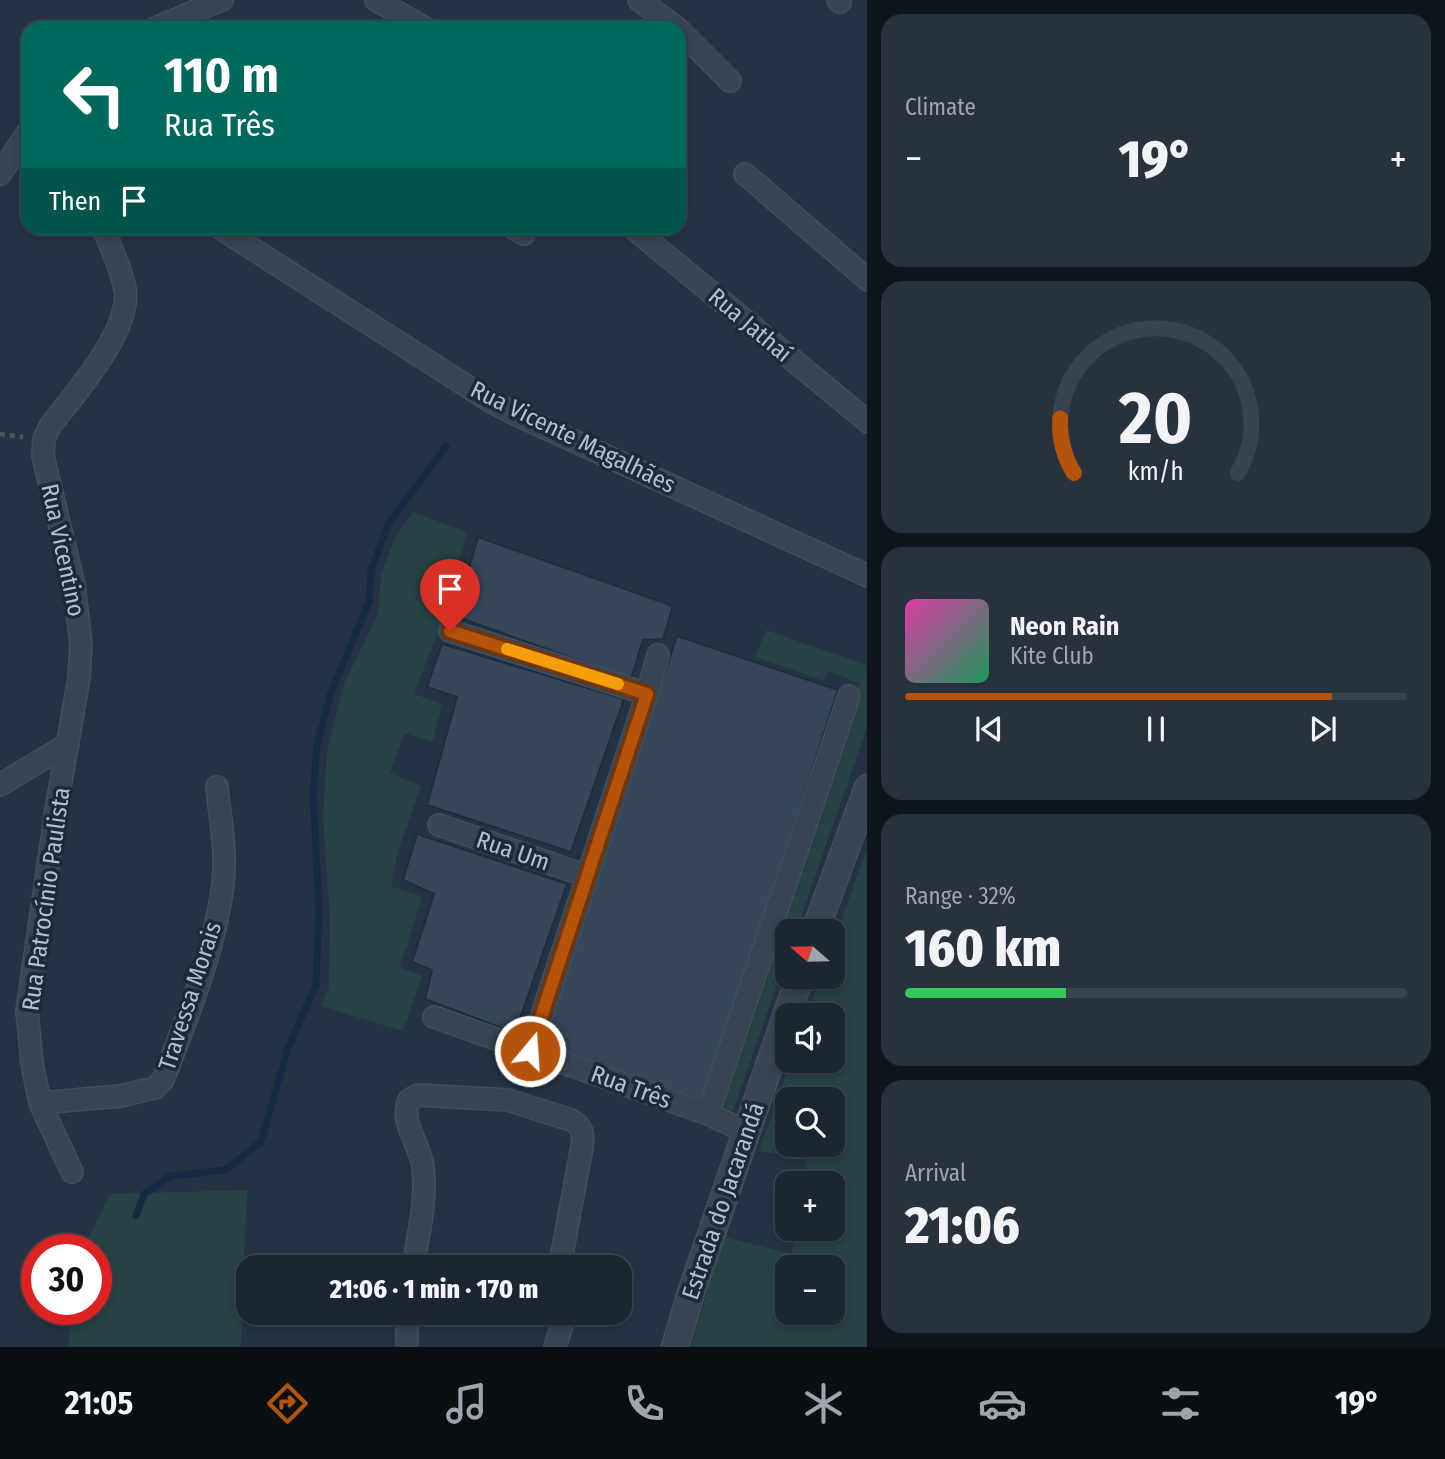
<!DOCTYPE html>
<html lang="en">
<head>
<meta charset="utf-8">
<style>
  :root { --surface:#1b2632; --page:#28323e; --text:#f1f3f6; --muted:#a0a5ac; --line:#39434d; --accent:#b45309 }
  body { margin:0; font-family:"Fira Sans Condensed",sans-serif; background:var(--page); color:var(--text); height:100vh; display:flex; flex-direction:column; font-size:26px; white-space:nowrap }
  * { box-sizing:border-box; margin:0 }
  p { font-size:23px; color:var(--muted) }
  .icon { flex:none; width:38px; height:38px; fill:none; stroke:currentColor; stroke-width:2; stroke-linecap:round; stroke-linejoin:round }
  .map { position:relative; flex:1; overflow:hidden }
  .panel { display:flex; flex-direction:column; gap:14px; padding:14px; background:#0f151c; width:578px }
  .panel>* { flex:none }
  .top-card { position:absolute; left:21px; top:21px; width:665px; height:214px; border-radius:21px; box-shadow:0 4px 10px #0003,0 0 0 2px var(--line); background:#00695c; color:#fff; overflow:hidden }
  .needle { width:46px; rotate:290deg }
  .tools { position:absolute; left:775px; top:919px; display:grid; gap:14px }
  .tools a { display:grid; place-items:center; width:70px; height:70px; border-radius:14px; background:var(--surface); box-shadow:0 4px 10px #0003,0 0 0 2px var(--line); font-size:35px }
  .speed { position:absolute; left:21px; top:1234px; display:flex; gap:14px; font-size:35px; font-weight:700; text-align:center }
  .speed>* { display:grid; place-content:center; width:91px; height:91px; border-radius:50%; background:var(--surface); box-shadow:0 4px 10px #0003,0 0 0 2px var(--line); line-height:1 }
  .speed .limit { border:10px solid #d22; background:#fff; color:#111 }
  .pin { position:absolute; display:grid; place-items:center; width:60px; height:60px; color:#fff; margin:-72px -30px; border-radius:50% 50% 50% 0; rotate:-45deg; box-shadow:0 0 7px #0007 }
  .pin .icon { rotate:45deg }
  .me { position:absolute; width:77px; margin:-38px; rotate:18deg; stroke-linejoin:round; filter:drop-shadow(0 0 5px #0008) }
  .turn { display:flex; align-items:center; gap:24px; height:147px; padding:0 28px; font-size:32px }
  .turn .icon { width:91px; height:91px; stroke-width:2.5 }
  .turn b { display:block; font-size:49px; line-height:60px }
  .then { display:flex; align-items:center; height:66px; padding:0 28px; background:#0003; gap:14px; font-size:26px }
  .big { font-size:52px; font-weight:800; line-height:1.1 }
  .panel .card { flex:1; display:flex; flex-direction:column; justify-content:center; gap:10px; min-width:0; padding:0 24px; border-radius:21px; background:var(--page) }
  .panel .dial { align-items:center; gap:0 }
  .dial svg { height:182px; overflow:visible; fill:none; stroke:var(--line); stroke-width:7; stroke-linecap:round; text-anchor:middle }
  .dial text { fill:var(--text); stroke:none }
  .song { display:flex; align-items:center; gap:21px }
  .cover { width:84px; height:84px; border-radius:10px; background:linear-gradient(135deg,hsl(320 70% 55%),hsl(150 70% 35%)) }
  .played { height:7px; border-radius:4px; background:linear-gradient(90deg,var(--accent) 85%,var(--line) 85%) }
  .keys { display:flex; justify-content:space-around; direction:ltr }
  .heat { display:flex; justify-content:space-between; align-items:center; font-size:38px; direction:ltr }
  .charge { height:10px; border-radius:5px; background:linear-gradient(90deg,#34c759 32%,var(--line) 0) }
  .trip { position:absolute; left:236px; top:1255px; width:396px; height:70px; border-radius:21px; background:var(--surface); box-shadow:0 4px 10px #0003,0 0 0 2px var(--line); font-weight:800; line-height:70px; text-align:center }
  .tabs { display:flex; height:112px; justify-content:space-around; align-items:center; background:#0b0f14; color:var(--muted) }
  .tabs .icon { width:49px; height:49px }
  .tabs .active { color:var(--accent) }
  .tabs b { font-size:32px; color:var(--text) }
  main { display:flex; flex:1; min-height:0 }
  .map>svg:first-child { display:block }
</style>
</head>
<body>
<main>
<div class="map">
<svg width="868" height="1347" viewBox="0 0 868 1347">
  <rect width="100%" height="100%" fill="#243343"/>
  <path fill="#264244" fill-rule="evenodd" d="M413 512 467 532 444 616 414 694 442 704 433 742 404 733 390 773 421 786 398 851 391 886 422 897 400 967 422 976 403 1031 321 1006 329 986 330 917 323 818 327 752 344 684 378 614 381 574 396 536Z
    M766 630 867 665V727L796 931H788L787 955 733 1111 718 1105 860 683 828 671 824 681 755 657Z
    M867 848V1347H691L724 1237 792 1254 796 1229 833 1228V1183H803L806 1160 759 1151 791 1061 833 1060V1015H808L821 977 833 976V944ZM788 1099H833V1144H788ZM788 1267H833V1312H788Z
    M247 1190 241 1347H69L70 1309H96V1250L83 1249 110 1194Z"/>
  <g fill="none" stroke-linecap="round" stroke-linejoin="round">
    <path stroke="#162a43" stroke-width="7" d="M136 1216 144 1194 171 1176 225 1170 261 1142 288 1048 316 985 319 910 313 794 317 744 331 692 369 602 371 571 388 524 446 446"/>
  </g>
  <path fill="#36475a" stroke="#202c3a" stroke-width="2" d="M478 537 673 606 663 639 643 640 631 679 455 616Z
    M677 636 838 690 704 1101 540 1047Z
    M442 644 624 699 571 852 427 805 457 697 427 687Z
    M417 834 567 884 515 1033 425 999 432 970 412 962 434 894 403 880Z"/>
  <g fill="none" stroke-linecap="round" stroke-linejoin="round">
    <defs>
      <path id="minor" d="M376 0 425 28
        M639 0 677 28
        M838 0 840 2
        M155 28 222 0
        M679 30 730 81
        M0 174 28 132
        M745 174 868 280
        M220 228 490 401 515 414 868 576
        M513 228 524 234
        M633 228 868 422
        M450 631 647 694
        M0 785 68 744
        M439 825 587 876
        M434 1017 708 1114 747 1132
        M530 1051 647 694 658 655
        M40 1103 120 1096 155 1088 163 1080C187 1017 215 951 223 884 227 852 220 818 217 787
        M708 1114 849 696
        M72 1172 40 1103 32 1063 27 1011 57 804 79 678 81 644 74 585 43 456 44 439 50 426C74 395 132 330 125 289 121 268 111 247 103 228
        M413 1267C418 1234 427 1202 423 1168 421 1143 399 1124 409 1100L418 1095 508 1100 571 1120C583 1127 584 1134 582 1147L561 1259 564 1265 569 1267
        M407 1312V1347
        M555 1347 566 1312"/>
      <path id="tertiary" d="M815 931 868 788
        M675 1347 690 1296 800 976"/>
    </defs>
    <use href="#minor" stroke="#434e5c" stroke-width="24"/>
    <use href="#tertiary" stroke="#434e5c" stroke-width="29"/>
    <path stroke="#405b5c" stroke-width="4.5" stroke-dasharray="5 5" stroke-linecap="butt" d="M0 434 23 437"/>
    <use href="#minor" stroke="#394553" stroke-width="21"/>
    <use href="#tertiary" stroke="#394553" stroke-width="26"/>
  </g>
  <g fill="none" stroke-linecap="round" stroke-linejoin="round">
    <defs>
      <path id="route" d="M450 631 647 694 530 1051"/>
    </defs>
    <use href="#route" stroke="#753606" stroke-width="18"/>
    <use href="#route" stroke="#b45309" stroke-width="12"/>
    <path stroke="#f59e0b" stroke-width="12" d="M507 649 618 684"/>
  </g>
  <g text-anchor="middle" stroke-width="7" stroke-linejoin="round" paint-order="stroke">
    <g font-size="24" fill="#b6c0cd" stroke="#1d2a38">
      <text transform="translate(750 325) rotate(40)" y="8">Rua Jathaí</text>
      <text transform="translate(573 437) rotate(26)" y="8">Rua Vicente Magalhães</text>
      <text transform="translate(63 550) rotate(78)" y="8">Rua Vicentino</text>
      <text transform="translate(513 851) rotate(19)" y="8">Rua Um</text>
      <text transform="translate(46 899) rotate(-82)" y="8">Rua Patrocínio Paulista</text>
      <text transform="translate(190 996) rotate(-72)" y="8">Travessa Morais</text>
      <text transform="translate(631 1087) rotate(20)" y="8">Rua Três</text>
      <text transform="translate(723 1201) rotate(-71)" y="8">Estrada do Jacarandá</text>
    </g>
  </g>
</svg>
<div class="tools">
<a><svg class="needle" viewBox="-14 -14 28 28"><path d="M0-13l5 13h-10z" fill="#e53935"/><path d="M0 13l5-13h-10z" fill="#a0a5ac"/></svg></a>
<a><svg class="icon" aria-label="sound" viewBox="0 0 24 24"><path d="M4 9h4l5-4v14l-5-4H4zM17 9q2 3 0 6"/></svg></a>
<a><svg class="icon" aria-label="search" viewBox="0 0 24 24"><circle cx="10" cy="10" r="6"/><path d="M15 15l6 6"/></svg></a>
<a>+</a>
<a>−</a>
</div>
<div class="speed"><div class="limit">30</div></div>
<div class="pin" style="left:450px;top:631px;background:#d93025"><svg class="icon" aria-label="arrive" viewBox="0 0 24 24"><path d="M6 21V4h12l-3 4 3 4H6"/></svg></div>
<svg class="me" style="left:530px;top:1051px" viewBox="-20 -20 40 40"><circle r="17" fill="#b45309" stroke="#fff" stroke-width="3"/><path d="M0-11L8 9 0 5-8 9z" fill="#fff"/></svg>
<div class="trip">21:06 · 1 min · 170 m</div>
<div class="top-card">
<div class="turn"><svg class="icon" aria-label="left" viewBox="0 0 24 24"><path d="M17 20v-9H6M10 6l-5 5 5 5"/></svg><div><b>110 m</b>Rua Três</div></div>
<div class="then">Then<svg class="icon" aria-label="arrive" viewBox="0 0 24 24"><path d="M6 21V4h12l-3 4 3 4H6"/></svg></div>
</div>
</div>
<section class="panel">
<div class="card"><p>Climate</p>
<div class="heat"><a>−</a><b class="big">19°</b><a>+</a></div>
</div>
<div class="card dial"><svg viewBox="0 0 100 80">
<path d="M14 69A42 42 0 1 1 86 69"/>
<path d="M14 69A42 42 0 0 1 8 45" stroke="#b45309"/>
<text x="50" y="56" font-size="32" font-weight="700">20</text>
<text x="50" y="72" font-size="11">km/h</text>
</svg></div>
<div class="card">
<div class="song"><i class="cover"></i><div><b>Neon Rain</b><p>Kite Club</p></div></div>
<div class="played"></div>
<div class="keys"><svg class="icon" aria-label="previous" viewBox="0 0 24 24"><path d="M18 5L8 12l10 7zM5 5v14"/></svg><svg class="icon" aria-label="pause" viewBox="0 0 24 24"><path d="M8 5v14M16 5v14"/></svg><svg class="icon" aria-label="next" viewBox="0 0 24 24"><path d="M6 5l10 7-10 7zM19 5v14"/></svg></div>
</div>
<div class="card"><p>Range · 32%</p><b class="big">160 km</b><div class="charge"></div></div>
<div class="card"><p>Arrival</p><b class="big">21:06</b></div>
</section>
</main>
<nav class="tabs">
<b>21:05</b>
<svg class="icon active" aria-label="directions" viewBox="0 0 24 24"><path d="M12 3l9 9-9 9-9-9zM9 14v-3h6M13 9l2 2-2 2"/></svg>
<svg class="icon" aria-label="music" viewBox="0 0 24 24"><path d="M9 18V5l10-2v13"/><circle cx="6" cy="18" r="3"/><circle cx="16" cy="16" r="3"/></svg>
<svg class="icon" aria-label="phone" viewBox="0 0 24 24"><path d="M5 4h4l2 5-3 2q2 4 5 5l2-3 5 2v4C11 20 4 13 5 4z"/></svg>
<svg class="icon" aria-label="climate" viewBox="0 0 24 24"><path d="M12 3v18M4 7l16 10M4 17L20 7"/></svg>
<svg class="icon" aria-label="car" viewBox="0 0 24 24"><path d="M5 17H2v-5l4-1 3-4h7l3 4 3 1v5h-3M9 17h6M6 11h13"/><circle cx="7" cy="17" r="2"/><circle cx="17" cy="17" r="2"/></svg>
<svg class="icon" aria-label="filters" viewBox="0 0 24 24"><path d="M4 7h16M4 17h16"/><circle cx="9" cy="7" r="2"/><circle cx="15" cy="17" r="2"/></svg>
<b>19°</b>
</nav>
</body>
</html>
